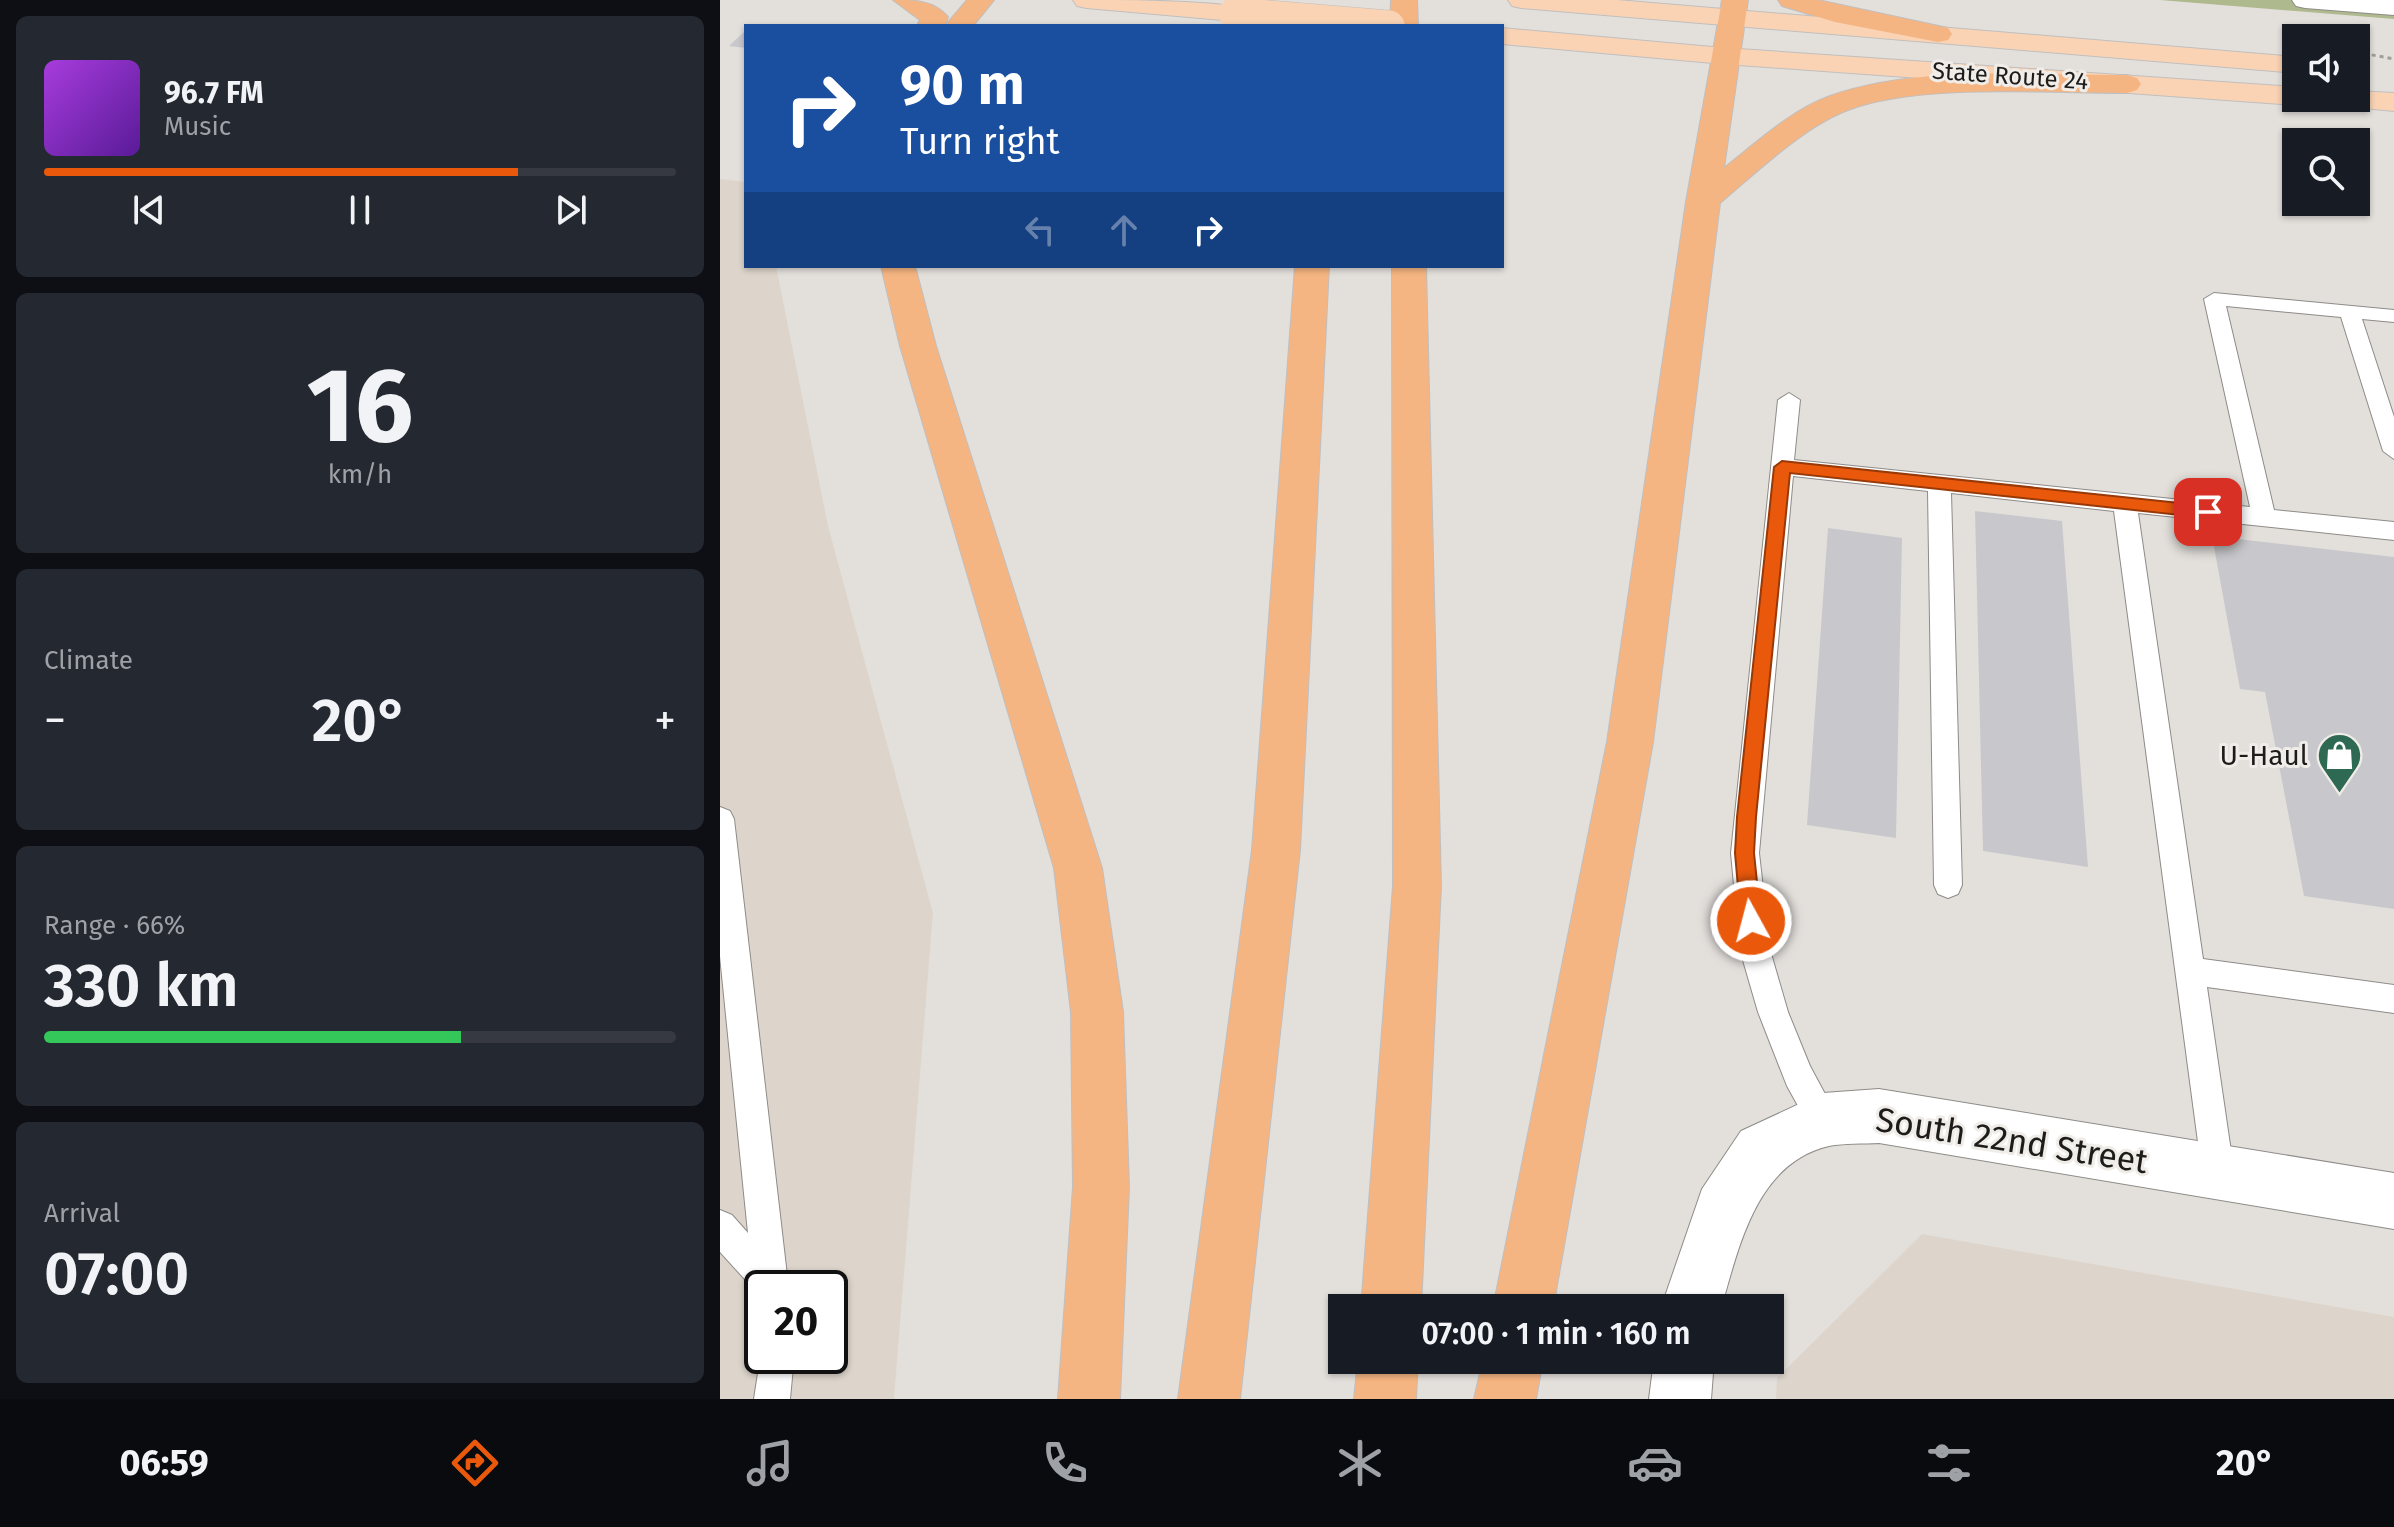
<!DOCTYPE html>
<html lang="en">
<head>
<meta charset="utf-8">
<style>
  :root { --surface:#171b24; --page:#242831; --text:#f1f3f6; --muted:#9ea1a6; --line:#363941; --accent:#ea580c }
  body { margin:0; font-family:"Fira Sans",sans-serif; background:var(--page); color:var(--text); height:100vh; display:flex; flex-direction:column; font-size:30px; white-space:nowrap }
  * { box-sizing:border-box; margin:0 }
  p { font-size:26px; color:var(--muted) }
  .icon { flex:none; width:44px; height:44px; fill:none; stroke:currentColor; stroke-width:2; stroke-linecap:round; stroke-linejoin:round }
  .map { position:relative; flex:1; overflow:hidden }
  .drawer { display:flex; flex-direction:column; gap:16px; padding:16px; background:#0d0f14; width:720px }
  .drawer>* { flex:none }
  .hud { position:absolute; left:24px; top:24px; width:760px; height:244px; border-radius:0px; box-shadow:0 2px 6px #0004; background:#1a4fa0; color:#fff; overflow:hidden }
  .controls { position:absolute; left:1562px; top:24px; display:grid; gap:16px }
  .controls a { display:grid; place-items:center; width:88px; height:88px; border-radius:0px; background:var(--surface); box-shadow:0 2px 6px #0004; font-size:40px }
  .speed { position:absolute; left:24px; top:1270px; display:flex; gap:16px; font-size:40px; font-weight:700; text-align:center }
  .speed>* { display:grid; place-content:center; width:104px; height:104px; border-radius:50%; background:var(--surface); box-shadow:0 2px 6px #0004; line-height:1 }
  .speed .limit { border:4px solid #111; border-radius:12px; background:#fff; color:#111 }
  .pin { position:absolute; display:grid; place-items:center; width:68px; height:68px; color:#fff; margin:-34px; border-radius:16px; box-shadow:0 4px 12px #0006 }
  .me { position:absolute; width:88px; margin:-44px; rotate:353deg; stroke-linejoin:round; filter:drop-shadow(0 0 6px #0008) }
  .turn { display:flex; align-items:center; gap:28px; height:168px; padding:0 24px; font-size:36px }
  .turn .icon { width:104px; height:104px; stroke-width:2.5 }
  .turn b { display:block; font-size:56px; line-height:68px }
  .lanes { display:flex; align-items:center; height:76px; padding:0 24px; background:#0003; justify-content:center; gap:40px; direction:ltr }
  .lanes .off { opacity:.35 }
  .big { font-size:60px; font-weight:600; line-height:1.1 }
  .drawer .tile { flex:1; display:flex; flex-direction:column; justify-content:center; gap:12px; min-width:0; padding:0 28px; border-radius:12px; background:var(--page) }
  .drawer .dial { align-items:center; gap:0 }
  .dial b { font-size:104px; line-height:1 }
  .song { display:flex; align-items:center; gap:24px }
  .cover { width:96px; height:96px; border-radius:12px; background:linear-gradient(135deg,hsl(280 70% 55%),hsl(270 70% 35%)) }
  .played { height:8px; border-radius:4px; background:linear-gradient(90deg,var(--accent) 75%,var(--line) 75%) }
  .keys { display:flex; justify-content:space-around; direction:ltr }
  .heat { display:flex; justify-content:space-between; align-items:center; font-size:44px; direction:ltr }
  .charge { height:12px; border-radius:6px; background:linear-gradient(90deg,#34c759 66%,var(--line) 0) }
  .trip { position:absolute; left:608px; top:1294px; width:456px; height:80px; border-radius:0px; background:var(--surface); box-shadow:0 2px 6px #0004; font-weight:600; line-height:80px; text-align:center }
  .tabs { display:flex; height:128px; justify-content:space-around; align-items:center; background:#090b0e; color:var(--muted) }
  .tabs .icon { width:56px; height:56px }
  .tabs .selected { color:var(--accent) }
  .tabs b { font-size:36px; color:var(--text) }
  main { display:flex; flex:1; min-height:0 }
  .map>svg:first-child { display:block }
</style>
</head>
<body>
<main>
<section class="drawer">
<div class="tile">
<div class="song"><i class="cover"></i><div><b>96.7 FM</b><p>Music</p></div></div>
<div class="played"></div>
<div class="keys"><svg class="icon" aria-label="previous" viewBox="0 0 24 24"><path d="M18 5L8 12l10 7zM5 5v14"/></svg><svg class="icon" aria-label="pause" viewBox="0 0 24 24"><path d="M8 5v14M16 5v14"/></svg><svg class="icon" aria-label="next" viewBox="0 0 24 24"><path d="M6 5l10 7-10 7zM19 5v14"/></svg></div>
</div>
<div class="tile dial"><b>16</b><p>km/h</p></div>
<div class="tile"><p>Climate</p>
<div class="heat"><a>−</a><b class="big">20°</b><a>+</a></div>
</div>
<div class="tile"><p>Range · 66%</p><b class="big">330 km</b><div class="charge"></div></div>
<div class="tile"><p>Arrival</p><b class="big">07:00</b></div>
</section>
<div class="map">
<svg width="1674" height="1399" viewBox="0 0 1674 1399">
  <rect width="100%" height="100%" fill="#e3e0dc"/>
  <path fill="#ddd5cb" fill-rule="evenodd" d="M0 179 26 182V266H56L108 526 213 913 174 1399H0ZM42 1288H110V1356H42Z
    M1202 1234 1674 1317V1399H1056L1057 1378Z"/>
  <path fill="#afb98e" d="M1440 0H1674V19Z"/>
  <path fill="#c8c8cc" d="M26 30V48L9 46Z
    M1255 511 1342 521 1368 867 1263 851Z
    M1108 528 1182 538 1176 838 1087 825Z
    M1492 536 1674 557V909L1584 896 1545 692 1520 689Z"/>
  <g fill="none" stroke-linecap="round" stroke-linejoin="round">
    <defs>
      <path id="lane" d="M1494 293 1674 310V322L1642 319 1674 417V459L1663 451 1621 317 1506 306 1554 510 1674 522V540L1418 513 1483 959 1674 985V1013L1487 987 1514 1172 1510 1184 1498 1188 1486 1184 1482 1172 1394 511 1231 493 1242 885 1238 894 1228 898 1218 894 1214 885 1208 491 1073 476 1039 853 1050 950 1068 1012 1090 1066 1119 1120 1114 1131 1103 1136 1092 1131 1067 1086 1038 1012 1020 950 1011 853 1058 400 1069 393 1080 400 1074 460 1530 507 1484 299Z
        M0 807 10 811 14 819 68 1284 67 1288H42V1298L0 1252V1210L12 1215 28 1233 0 956Z
        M42 1347V1356H74L70 1399H34Z"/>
      <path id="street" d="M1572 0H1674V15L1585 8 1576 6Z
        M1159 1089 1674 1173V1229L1159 1143C1143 1144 1125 1143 1109 1146 1036 1163 1019 1247 1001 1308H941L982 1189 1021 1131 1103 1093Z
        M934 1360H994L991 1399H929Z"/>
      <path id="primary" d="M353 0C408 0 469 0 524 7L527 13 524 19 514 21 366 8 357 6Z
        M788 0H897L1576 57V73L801 8 792 6Z
        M782 28 1004 48 1576 87V98H1589L1576 105 1004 64 782 44Z
        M1636 91 1674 93V111L1602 104 1597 98H1636Z"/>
      <path id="highway" d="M173 0C193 0 214 0 228 17L225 26H197L200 20Z
        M247 0H274L253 26H225Z
        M671 0H697L698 26H670Z
        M1002 0H1028L1004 168C1036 143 1071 110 1110 96 1203 64 1311 76 1407 75L1417 78 1421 84 1417 90 1407 93C1329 93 1199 83 1128 110 1083 127 1037 172 1000 203L933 742 833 1308H773L887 742 966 202Z
        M1058 0H1098L1228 28 1232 34 1228 40 1218 42 1115 22 1062 6Z
        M161 266H195L216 346 382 868 403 1012 409 1187 400 1399H338L353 1187 351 1012 334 868 180 346Z
        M575 266H609L580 850 520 1399H458L532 850Z
        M672 266H706L721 886 701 1308H641L673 886Z
        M638 1360H698L696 1399H634Z
        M763 1360H823L816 1399H754Z"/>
    </defs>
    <use href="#lane" stroke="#8e8b88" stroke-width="2"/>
    <use href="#street" stroke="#8e8b88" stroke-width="2"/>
    <use href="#primary" stroke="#c0bfbf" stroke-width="2"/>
    <use href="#highway" stroke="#c0bfbf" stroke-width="2"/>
    <path stroke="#a09e9b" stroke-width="3" stroke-dasharray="4 4" stroke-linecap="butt" d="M1636 52 1674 59"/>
    <use href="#lane" fill="#fff" fill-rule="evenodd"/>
    <use href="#street" fill="#fff" fill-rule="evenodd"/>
    <use href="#primary" fill="#f9d3b4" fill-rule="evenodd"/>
    <use href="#highway" fill="#f5b582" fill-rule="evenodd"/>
    <defs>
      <path id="primary-bridge" d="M514 13 669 26"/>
    </defs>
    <use href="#primary-bridge" stroke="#c0bfbf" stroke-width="32" stroke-linecap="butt"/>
    <use href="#primary-bridge" stroke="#f9d3b4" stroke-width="31"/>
  </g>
  <path fill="#ea580c" stroke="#983908" stroke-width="2" d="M1062 461 1488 506 1497 512 1488 518 1070 473 1036 817 1034 853 1041 921 1038 928 1031 930 1024 928 1021 921 1015 853 1017 817 1054 467Z"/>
  <defs>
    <symbol id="shop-pin" viewBox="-11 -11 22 30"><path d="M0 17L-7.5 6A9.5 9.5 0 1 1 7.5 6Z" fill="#2e6953" stroke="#f0ede9"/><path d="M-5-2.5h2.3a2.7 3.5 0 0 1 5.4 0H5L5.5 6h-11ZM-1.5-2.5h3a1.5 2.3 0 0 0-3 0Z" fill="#fff"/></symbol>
  </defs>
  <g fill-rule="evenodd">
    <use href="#shop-pin" x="1594" y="730" width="51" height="69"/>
  </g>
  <g text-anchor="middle" stroke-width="6" stroke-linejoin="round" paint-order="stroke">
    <g font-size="24" fill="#1d1c1b" stroke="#f0ede9">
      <text transform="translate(1290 76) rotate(4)" y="8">State Route 24</text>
    </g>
    <g font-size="28" fill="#1d1c1b" stroke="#f0ede9" text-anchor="end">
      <text x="1588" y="765">U-Haul</text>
    </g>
    <g font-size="34" fill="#1d1c1b" stroke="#f0ede9">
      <text transform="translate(1292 1140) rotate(9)" y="12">South 22nd Street</text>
    </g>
  </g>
</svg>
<div class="controls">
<a><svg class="icon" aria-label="sound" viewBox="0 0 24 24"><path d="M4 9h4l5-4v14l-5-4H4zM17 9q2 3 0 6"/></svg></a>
<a><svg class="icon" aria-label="search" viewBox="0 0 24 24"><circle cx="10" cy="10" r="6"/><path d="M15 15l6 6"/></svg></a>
</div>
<div class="speed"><div class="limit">20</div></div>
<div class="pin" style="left:1488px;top:512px;background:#d93025"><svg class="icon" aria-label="arrive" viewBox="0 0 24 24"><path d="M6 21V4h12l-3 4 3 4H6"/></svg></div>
<svg class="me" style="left:1031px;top:921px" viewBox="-20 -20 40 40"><circle r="17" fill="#ea580c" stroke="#fff" stroke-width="3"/><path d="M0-11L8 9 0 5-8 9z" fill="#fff"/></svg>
<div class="trip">07:00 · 1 min · 160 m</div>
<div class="hud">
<div class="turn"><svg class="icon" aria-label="right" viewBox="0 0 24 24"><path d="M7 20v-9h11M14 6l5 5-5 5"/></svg><div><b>90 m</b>Turn right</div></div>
<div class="lanes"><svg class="icon off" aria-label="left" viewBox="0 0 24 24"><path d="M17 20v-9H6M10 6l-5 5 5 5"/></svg><svg class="icon off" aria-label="ahead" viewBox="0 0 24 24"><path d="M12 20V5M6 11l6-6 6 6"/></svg><svg class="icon" aria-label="right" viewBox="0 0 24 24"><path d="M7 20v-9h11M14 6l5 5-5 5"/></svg></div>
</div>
</div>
</main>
<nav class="tabs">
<b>06:59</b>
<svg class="icon selected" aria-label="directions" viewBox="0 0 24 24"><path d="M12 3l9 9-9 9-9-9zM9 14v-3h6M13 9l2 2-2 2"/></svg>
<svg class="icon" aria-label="music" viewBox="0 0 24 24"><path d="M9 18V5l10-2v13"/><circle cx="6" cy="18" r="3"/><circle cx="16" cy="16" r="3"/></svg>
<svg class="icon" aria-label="phone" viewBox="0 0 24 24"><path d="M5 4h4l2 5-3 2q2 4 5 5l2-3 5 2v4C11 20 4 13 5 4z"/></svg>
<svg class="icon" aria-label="climate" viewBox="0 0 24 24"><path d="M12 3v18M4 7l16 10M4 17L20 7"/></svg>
<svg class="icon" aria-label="car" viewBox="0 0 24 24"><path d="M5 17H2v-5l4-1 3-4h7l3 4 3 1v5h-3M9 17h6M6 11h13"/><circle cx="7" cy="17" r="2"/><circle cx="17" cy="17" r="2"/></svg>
<svg class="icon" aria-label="filters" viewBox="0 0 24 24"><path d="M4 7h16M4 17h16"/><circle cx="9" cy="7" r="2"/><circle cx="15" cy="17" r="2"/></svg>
<b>20°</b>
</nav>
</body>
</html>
